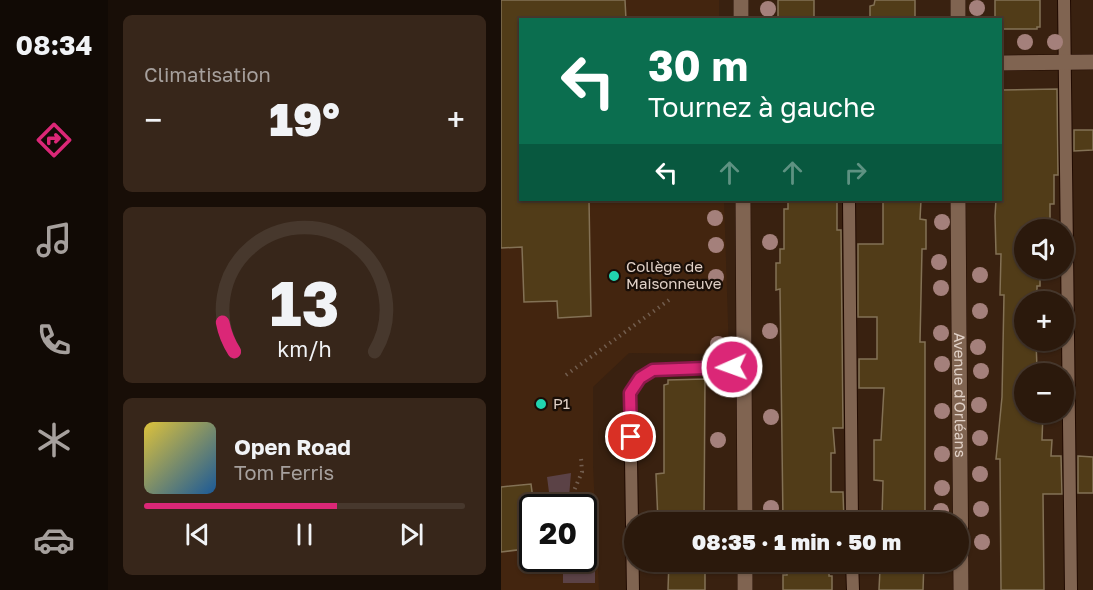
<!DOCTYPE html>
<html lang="fr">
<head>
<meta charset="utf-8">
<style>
  :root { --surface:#2b190c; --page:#37261a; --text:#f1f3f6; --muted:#a6a09d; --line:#47382d; --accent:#db2777 }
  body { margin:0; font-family:"Golos Text",sans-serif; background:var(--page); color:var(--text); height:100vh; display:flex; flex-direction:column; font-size:22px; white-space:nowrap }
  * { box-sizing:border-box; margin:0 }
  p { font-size:20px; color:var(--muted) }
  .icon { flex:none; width:33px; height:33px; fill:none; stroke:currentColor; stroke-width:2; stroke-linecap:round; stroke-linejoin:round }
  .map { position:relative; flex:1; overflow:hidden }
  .sheet { display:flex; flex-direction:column; gap:15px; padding:15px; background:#180e07; width:393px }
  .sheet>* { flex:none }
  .hud { position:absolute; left:18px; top:18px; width:483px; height:183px; border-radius:0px; box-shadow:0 2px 4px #0004,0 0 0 2px var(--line); background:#0b6e4f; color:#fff; overflow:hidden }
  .fabs { position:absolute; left:513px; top:219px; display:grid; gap:12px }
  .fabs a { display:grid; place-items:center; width:60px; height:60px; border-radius:50%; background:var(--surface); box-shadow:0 2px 4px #0004,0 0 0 2px var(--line); font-size:30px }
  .speed { position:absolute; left:18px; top:494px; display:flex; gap:12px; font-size:30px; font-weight:700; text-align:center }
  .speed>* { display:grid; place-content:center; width:78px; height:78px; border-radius:50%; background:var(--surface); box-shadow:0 2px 4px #0004,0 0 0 2px var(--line); line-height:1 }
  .speed .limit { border:3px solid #111; border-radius:9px; background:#fff; color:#111 }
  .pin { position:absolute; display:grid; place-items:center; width:51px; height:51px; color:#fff; margin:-26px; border:3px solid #fff; border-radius:50%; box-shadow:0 2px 6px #0007 }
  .me { position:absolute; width:66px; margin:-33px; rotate:268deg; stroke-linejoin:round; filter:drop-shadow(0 0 4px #0008) }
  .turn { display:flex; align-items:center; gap:21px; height:126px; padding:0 30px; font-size:27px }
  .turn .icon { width:78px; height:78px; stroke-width:2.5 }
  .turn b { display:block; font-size:42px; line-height:51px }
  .lanes { display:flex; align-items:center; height:57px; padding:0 30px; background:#0003; justify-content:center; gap:30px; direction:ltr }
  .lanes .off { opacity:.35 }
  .big { font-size:45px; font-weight:800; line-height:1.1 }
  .sheet .card { flex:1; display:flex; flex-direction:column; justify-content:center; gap:9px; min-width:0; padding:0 21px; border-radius:9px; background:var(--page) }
  .sheet .dial { align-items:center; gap:0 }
  .dial svg { height:156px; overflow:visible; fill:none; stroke:var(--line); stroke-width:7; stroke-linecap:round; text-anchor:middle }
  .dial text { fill:var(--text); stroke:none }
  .song { display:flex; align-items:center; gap:18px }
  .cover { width:72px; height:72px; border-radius:9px; background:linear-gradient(135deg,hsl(50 70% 55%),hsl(210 70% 35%)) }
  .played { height:6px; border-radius:3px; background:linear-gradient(90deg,var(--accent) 60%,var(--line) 60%) }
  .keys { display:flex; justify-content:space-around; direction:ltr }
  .heat { display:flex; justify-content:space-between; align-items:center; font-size:33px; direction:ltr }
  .trip { position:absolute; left:123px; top:512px; width:345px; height:60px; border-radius:30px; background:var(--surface); box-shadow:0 2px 4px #0004,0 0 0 2px var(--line); font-weight:800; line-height:60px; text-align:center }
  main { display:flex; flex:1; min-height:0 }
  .menu { display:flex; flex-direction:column; width:108px; justify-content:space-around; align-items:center; background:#110a05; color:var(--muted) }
  .menu .icon { width:42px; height:42px }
  .menu .active { color:var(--accent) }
  .menu b { font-size:27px; color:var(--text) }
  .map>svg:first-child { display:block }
</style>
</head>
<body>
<main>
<nav class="menu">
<b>08:34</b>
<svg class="icon active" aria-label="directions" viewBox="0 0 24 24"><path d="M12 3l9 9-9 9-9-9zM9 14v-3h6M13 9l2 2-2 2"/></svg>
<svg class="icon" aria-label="music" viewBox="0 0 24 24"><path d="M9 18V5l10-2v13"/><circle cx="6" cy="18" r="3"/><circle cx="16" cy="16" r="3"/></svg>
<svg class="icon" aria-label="phone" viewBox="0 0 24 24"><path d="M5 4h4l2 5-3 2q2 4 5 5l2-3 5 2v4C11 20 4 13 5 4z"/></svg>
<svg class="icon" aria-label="climate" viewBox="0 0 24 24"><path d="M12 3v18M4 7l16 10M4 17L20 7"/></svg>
<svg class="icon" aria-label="car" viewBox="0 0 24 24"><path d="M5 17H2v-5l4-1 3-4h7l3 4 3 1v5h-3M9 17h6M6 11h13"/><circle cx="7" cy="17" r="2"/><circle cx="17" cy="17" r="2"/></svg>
</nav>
<section class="sheet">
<div class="card"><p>Climatisation</p>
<div class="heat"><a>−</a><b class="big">19°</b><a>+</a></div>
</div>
<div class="card dial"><svg viewBox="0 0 100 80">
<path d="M14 69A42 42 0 1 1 86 69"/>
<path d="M14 69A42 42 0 0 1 8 54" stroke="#db2777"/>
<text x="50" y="56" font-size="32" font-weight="700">13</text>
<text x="50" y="72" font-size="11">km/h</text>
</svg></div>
<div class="card">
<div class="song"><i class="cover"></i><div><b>Open Road</b><p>Tom Ferris</p></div></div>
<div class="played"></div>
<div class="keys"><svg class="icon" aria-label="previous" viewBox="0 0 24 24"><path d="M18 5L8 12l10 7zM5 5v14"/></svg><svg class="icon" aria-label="pause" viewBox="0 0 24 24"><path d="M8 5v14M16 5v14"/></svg><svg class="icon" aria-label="next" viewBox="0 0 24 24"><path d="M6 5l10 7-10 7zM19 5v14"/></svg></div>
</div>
</section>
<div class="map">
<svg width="592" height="590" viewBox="0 0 592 590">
  <rect width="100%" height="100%" fill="#392110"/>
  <path fill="#43250f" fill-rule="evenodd" d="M0 0H218V19L20 20V200H223L228 354 128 353 92 387V466L98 590H0ZM32 507H82V558H32Z"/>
  <path fill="#5b4246" d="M70 473 68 497 49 500 46 477Z
    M94 555V583H62V558H82L83 556Z"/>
  <path fill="#513c18" stroke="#837155" stroke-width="1.5" d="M0 0H124L125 20H20V200H88L90 316 57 318 56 301 23 302 21 247 0 248Z
    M277 0H313V20H277Z
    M374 0H414V20H369V6L373 5Z
    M494 0H539V27H536V29H500V20H494Z
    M556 89 557 175H553V204H549V230H524V268H539V286H536V295H531V302H524V340H535L536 369H532V374H524V412H542L541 440H551L550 456H560L561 494H542L543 590H500L499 459H495L501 397 503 295H499L500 254H495L494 216 495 200H500V90Z
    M573 130H592V150L573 151Z
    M287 200H336V230H340L342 428H332L334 453H330V492H342L343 522H282L279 289 275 290V263H279V249H283V209H287Z
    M382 200H420L419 219 425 220V249H421L419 342H424V522H395V518H381L382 481 373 480V440H380L383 388H358V359H376V317H357V244H382Z
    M204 379 203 522H157L155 474 163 473V385L167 384V380Z
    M577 456 592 457V493H577Z
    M30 484 33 507 32 548 0 552V487Z
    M168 561H204V590H167Z
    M286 561H324V571H328V576H331V590H282V575H286Z
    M389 561H423L422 590H378L379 569H385V563L389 564Z"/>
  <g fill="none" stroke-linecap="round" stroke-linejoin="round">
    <defs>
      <path id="lane" d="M563 0 570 590
        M348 200 351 522
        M351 561 352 590
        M132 590 129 393 139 378 152 370 243 367"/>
      <g id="street">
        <path d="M240 0V20"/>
        <path d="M457 0V20"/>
        <path d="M500 63 592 62"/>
        <path d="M242 200 244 522"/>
        <path id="s1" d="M457 200 460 590"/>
        <path d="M244 561V590"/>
      </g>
    </defs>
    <use href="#lane" stroke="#200a00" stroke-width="14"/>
    <use href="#street" stroke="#200a00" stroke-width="16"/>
    <path stroke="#725d4e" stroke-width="4" stroke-dasharray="1.5 4.5" stroke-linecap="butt" d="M65 375 168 300
      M69 500 81 472 80 458
      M59 507C81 479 107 524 82 548"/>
    <use href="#lane" stroke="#806451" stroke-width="12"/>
    <use href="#street" stroke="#806451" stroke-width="15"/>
  </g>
  <g fill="#a4807b">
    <circle cx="476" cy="8" r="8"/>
    <circle cx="267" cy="9" r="8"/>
    <circle cx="524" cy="42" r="8"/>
    <circle cx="554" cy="42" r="8"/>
    <circle cx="214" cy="218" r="8"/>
    <circle cx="441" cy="222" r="8"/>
    <circle cx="269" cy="242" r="8"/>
    <circle cx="215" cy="245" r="8"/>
    <circle cx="438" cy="262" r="8"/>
    <circle cx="479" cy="275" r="8"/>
    <circle cx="215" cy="277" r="8"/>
    <circle cx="440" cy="288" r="8"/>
    <circle cx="479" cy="311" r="8"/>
    <circle cx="269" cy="331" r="8"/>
    <circle cx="440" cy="333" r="8"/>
    <circle cx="217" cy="344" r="8"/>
    <circle cx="477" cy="347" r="8"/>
    <circle cx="441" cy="364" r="8"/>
    <circle cx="480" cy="371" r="8"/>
    <circle cx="478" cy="405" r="8"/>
    <circle cx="441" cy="411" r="8"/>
    <circle cx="270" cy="417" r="8"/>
    <circle cx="479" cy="438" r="8"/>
    <circle cx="217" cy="440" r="8"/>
    <circle cx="441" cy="454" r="8"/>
    <circle cx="479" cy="474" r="8"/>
    <circle cx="441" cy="488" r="8"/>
    <circle cx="270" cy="508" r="8"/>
    <circle cx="480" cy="509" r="8"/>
    <circle cx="440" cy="511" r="8"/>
    <circle cx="481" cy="542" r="8"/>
  </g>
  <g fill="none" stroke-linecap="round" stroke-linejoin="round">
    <defs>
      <path id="route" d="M130 437 129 393 139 378 152 370 231 367"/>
    </defs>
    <use href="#route" stroke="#8e194d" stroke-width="15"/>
    <use href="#route" stroke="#db2777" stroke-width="10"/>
  </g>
  <g fill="#21d5af" stroke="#190e07" stroke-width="2">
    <circle cx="113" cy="276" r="6"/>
    <circle cx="40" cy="404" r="6"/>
  </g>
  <g text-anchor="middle" stroke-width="4.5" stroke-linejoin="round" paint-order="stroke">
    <g font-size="15" fill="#e0d0c6" stroke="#190e07" text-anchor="start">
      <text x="125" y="272">Collège de<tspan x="125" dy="17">Maisonneuve</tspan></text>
      <text x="52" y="409">P1</text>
    </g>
    <g font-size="15" fill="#e0d0c6" stroke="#190e07">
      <text dy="5" stroke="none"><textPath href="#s1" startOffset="195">Avenue d'Orléans</textPath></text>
    </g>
  </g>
</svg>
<div class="fabs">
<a><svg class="icon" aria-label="sound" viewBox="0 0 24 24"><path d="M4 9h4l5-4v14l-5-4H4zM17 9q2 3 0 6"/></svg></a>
<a>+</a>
<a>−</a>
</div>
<div class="speed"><div class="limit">20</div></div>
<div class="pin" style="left:130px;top:437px;background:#d93025"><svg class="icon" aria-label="arrive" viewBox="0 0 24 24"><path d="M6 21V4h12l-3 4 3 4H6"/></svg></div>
<svg class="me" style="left:231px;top:367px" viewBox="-20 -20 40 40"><circle r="17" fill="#db2777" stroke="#fff" stroke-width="3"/><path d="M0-11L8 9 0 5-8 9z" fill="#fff"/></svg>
<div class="trip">08:35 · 1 min · 50 m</div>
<div class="hud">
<div class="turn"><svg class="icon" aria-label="left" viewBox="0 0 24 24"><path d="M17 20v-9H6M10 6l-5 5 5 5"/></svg><div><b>30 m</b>Tournez à gauche</div></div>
<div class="lanes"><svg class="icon" aria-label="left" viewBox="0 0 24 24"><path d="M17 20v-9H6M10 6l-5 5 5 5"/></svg><svg class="icon off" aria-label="ahead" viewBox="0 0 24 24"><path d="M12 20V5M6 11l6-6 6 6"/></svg><svg class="icon off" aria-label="ahead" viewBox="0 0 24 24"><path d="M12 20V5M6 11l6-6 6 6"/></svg><svg class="icon off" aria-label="right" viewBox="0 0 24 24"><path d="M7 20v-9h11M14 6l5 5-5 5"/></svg></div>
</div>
</div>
</main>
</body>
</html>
